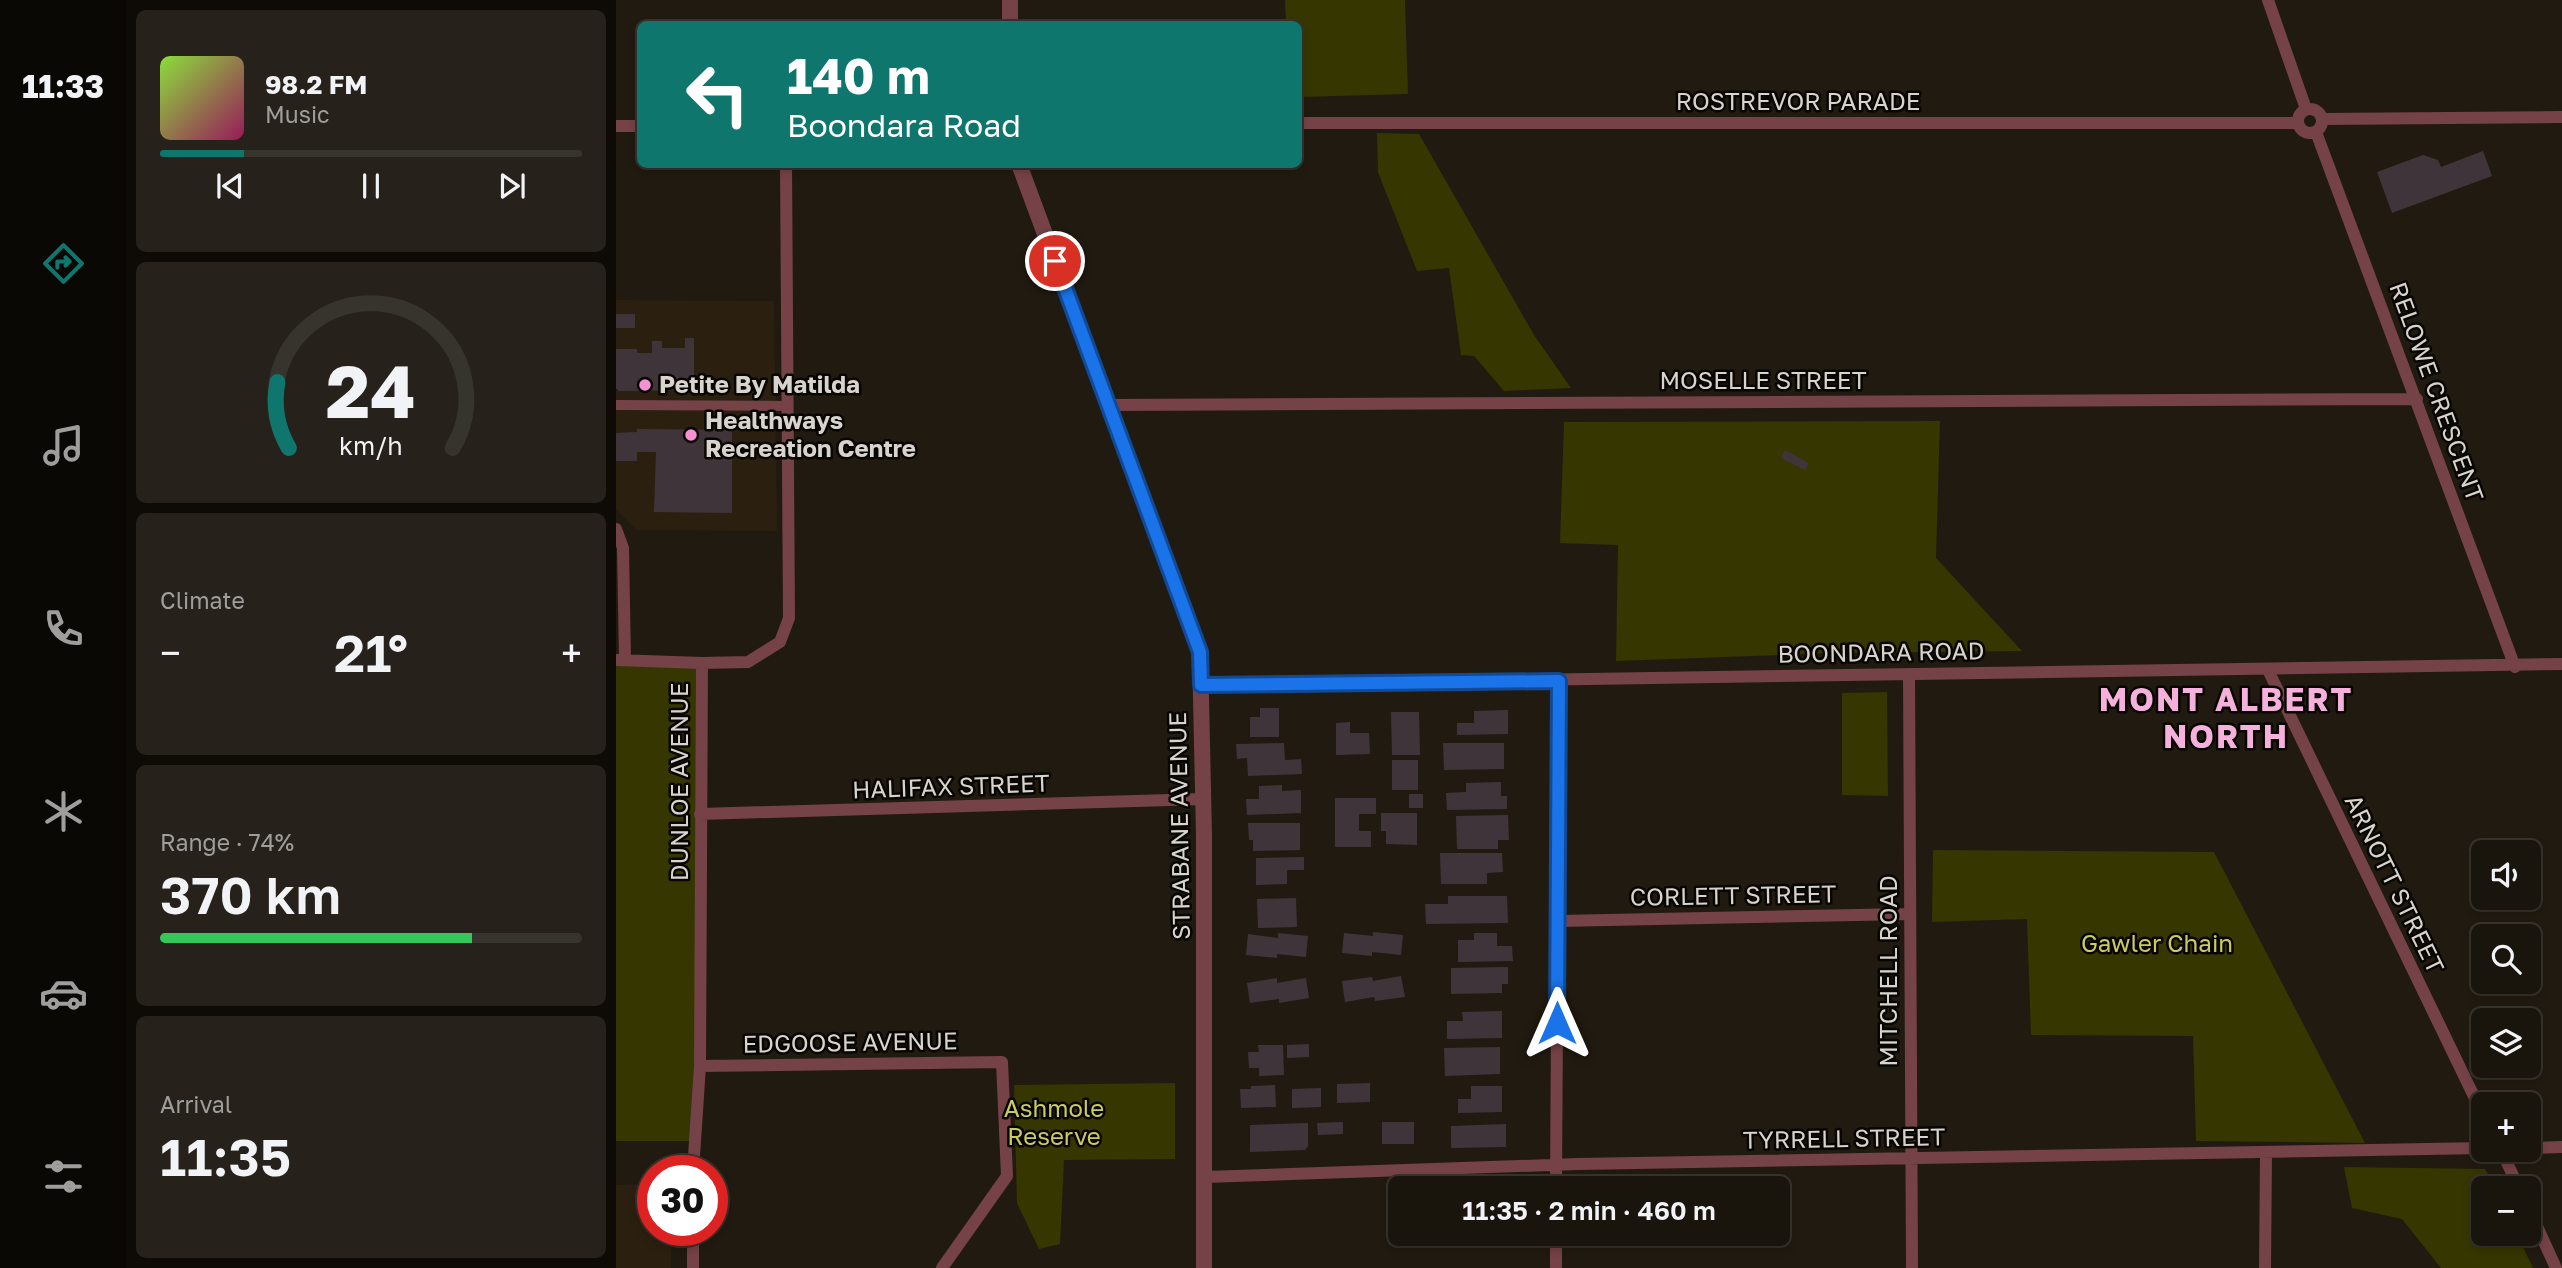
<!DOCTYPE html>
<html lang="en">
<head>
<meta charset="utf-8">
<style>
  :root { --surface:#19140c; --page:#26211a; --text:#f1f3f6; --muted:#9f9e9d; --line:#37332d; --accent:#0f766e }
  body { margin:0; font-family:"Golos Text",sans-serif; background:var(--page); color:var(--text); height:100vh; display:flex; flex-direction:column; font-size:26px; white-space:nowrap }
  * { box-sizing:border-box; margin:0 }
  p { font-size:23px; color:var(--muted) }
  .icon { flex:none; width:38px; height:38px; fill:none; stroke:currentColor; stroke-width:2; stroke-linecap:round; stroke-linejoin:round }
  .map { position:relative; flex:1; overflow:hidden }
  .drawer { display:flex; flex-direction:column; gap:10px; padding:10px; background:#0e0b07; width:490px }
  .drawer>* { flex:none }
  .guide { position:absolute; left:21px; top:21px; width:665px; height:147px; border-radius:10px; box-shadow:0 4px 10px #0003,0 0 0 2px var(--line); background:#0f766e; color:#fff; overflow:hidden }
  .buttons { position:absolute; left:1855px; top:840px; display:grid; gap:14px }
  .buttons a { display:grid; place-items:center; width:70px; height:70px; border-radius:10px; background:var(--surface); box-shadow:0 4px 10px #0003,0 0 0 2px var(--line); font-size:35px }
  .speed { position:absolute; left:21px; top:1155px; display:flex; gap:14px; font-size:35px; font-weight:700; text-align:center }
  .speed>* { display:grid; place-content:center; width:91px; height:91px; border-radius:50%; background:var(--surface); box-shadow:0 4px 10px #0003,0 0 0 2px var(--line); line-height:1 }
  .speed .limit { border:10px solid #d22; background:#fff; color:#111 }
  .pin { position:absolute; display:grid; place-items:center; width:60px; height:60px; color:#fff; margin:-30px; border:4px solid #fff; border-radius:50%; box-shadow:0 2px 7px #0007 }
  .me { position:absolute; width:77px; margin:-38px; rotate:0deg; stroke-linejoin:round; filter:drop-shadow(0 0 5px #0008) }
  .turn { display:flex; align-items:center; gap:24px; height:147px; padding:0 35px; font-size:32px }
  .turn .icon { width:91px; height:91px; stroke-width:2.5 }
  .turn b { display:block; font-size:49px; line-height:60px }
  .big { font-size:52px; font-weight:600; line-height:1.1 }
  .drawer .card { flex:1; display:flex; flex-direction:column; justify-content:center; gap:10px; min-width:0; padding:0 24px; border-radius:10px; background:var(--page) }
  .drawer .dial { align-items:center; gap:0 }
  .dial svg { height:182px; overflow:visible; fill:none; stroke:var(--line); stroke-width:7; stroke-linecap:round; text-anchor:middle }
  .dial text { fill:var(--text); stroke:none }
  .song { display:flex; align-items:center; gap:21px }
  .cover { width:84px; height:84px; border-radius:10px; background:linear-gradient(135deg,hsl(90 70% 55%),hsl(330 70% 35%)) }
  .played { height:7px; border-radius:4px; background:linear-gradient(90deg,var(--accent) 20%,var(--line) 20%) }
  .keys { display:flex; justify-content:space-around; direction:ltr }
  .heat { display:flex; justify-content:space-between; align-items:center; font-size:38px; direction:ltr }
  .charge { height:10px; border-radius:5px; background:linear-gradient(90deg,#34c759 74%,var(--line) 0) }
  .trip { position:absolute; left:772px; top:1176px; width:402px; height:70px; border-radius:10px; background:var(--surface); box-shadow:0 4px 10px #0003,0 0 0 2px var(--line); font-weight:600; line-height:70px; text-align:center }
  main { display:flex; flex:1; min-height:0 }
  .tabs { display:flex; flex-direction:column; width:126px; justify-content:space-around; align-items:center; background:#0a0805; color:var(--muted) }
  .tabs .icon { width:49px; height:49px }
  .tabs .current { color:var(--accent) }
  .tabs b { font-size:32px; color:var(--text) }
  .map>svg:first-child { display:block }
</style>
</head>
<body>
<main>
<nav class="tabs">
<b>11:33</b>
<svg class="icon current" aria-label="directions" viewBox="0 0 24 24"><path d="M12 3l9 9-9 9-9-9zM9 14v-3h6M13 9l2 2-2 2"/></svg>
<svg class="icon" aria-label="music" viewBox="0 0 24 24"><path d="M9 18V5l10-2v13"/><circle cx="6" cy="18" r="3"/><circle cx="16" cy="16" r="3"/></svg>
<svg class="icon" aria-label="phone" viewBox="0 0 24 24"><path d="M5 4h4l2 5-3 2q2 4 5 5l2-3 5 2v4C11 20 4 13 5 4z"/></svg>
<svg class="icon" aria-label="climate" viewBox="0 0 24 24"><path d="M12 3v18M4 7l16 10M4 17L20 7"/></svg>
<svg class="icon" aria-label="car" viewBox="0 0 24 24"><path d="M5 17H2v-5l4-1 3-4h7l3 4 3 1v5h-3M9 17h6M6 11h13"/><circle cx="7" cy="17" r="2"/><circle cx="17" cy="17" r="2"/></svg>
<svg class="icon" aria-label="filters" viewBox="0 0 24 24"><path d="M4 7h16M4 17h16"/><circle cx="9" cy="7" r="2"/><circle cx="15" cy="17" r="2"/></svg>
</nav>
<section class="drawer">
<div class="card">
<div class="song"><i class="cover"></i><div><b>98.2 FM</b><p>Music</p></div></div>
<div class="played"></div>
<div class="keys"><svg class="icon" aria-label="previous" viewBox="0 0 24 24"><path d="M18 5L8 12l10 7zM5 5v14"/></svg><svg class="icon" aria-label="pause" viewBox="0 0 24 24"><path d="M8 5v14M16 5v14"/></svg><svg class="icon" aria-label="next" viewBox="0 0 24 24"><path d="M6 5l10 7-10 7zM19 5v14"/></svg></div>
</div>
<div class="card dial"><svg viewBox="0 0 100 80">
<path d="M14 69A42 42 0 1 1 86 69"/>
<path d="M14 69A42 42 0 0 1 9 40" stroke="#0f766e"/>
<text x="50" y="56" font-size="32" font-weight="700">24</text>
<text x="50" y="72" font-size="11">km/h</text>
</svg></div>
<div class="card"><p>Climate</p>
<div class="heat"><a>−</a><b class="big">21°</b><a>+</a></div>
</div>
<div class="card"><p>Range · 74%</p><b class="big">370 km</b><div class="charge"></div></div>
<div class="card"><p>Arrival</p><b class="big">11:35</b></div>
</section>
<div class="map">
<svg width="1946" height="1268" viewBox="0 0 1946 1268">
  <rect width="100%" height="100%" fill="#211a10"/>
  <path fill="#2b2010" d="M0 300 158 301 161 531 21 530 0 509Z
    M37 1184V1230H55V1268H0V1185Z"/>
  <path fill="#363600" d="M669 0H789L792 94 683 97 682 24H670Z
    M761 133 803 134 918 335 955 388 888 391 858 356 845 355 833 268 801 271 762 172Z
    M1324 421 1320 558 1406 651 1217 653 1000 661 1002 545 944 543 948 422Z
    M0 660 86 663 77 1141H0Z
    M1271 692 1272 796 1226 795V693Z
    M1317 850 1598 852 1749 1143 1580 1141 1577 1036 1415 1035 1411 919 1316 922Z
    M559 1083V1159L448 1160 444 1244 423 1249 401 1203 398 1085Z
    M1728 1167 1869 1169 1879 1188H1867V1234H1901L1917 1268H1825L1786 1219 1736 1208Z"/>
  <path fill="#40343b" d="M1867 151 1876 176 1776 213 1761 172 1807 155 1822 160 1825 167Z
    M0 314H19V328H0Z
    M69 338H78V390L3 391 0 388V349H21V353H36V341H46V348H69Z
    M21 429 116 430V513L38 512 40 452H21V461H0V433L21 432Z
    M1169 450 1193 463 1189 470 1165 458Z
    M644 708H663V737H634V717H644Z
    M892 710V734L841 735V723H858V711Z
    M775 712H803L804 755H776Z
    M734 722V733H753L754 754 720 755V723Z
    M668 743 669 760 685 759 686 774 632 776 631 758 621 759 620 744Z
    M827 743H888V769L828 770Z
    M776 760H802V790H776Z
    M885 782V796H891V809L831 810 830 793 850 792V783Z
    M666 785V791L685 790V813L631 815 630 799H643V786Z
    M793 794H807V808H793Z
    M719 798H760V814H743V831H755V847H719Z
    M765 813H801V845L770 844V831H765Z
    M892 815 893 840H882V849H841L840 816Z
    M632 823H684V850L637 851V840H633Z
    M824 853H886L887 872 871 873V884H825Z
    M688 857V870H671V884L640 885V858Z
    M832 896H891L892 923 810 924 809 904H832Z
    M680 898 681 927 642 928 641 899Z
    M757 932 787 935 785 955 756 952V956L726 953 728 933 757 936Z
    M662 933 692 936 690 957 661 954V958L630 955 632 934 662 938Z
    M858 933H881V946H896L897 961 842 962V940H858Z
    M892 967V984H886V993L835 994V968Z
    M785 976 789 997 759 1001 758 997 729 1002 726 981 756 977 757 981Z
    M661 978V983L690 978 693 998 663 1003V999L634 1003 631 983Z
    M886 1011V1038L831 1039V1021H847L846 1012Z
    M693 1044V1057L671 1058V1045Z
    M642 1045H667L668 1075 643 1076V1068H633L632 1052H643Z
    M884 1047V1074L829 1076 828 1048Z
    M754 1083V1102L721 1103V1084Z
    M659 1085 660 1107 625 1108 624 1089H635V1086Z
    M855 1086H886V1112L842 1113V1099H855Z
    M705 1088V1107L676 1108V1089Z
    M727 1122V1134L702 1135 701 1123Z
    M766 1122H798V1144H766Z
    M692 1123V1146L689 1150 634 1152V1125Z
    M890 1124V1147L835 1148V1126Z"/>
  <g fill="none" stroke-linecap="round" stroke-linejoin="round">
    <path stroke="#754247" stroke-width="10" d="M0 405 172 406"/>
    <path stroke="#754247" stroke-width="12" d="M1652 0 1690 109
      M1682 121a12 12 0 1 1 24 0a12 12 0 1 1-24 0Z
      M1707 119 1946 117
      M682 123H1682
      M0 126H24
      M1700 132 1899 667
      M493 405 1801 399
      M0 529 7 548 9 660
      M0 660 86 663
      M1652 670 1867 1115
      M1293 674 1296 1268
      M585 685 1946 664
      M84 814 588 799
      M942 921 1293 914
      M84 1066 386 1062 391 1176 326 1268
      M1913 1148 1946 1147
      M1885 1150 1903 1188
      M77 1171 84 1066 86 663 132 662 164 642 173 618 170 164
      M589 1177 962 1164 1867 1148
      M940 1188 943 681
      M1913 1209 1940 1268
      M77 1230V1268
      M940 1268V1234
      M1649 1268 1650 1154"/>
    <path stroke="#754247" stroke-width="16" d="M394 24V0
      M403 164 584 652 588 835V1268"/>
  </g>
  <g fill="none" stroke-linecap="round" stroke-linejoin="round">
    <defs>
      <path id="route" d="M439 261 584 652 585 685 943 681 941 1023"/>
    </defs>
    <use href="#route" stroke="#114b97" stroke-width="18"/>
    <use href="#route" stroke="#1a73e8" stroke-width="12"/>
  </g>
  <g fill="#f591d3" stroke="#080603" stroke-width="2.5">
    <circle cx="29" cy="385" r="7"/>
    <circle cx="75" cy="435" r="7"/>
  </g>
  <g text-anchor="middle" stroke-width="5" stroke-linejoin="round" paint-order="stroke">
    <g font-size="24" fill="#d8d3cc" stroke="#080603">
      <text x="1182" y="110">ROSTREVOR PARADE</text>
      <text x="1147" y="389">MOSELLE STREET</text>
      <text transform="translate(1820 392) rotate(70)" y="8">RELOWE CRESCENT</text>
      <text transform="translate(1265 653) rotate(-1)" y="8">BOONDARA ROAD</text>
      <text transform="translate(64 782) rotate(-90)" y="8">DUNLOE AVENUE</text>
      <text transform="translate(335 787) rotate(-2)" y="8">HALIFAX STREET</text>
      <text transform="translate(564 826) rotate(-91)" y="8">STRABANE AVENUE</text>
      <text transform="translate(1778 884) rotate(64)" y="8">ARNOTT STREET</text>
      <text transform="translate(1117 896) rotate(-1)" y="8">CORLETT STREET</text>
      <text transform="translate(1273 971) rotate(-90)" y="8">MITCHELL ROAD</text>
      <text transform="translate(234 1043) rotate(-1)" y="8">EDGOOSE AVENUE</text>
      <text transform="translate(1228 1139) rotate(-1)" y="8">TYRRELL STREET</text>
    </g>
    <g font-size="24" font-weight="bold" fill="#d8d3cc" stroke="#080603" text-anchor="start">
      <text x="43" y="393">Petite By Matilda</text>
      <text x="89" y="429">Healthways<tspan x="89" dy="28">Recreation Centre</tspan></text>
    </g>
    <g font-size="24" fill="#c9cb63" stroke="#080603">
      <text x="1541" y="952">Gawler Chain</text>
      <text x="438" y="1117">Ashmole<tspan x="438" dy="28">Reserve</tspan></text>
    </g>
    <g font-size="32" font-weight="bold" letter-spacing="2" fill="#f6b0dc" stroke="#080603">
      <text x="1610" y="711">MONT ALBERT<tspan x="1610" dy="37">NORTH</tspan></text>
    </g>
  </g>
</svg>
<div class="buttons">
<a><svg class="icon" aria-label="sound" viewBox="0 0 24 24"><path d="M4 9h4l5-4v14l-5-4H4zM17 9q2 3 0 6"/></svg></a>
<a><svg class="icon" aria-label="search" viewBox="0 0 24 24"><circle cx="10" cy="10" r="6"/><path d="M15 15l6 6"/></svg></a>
<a><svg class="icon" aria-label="layers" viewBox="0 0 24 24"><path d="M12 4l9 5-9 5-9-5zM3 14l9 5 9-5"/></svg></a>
<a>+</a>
<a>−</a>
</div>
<div class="speed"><div class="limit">30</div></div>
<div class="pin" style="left:439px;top:261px;background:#d93025"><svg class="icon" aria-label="arrive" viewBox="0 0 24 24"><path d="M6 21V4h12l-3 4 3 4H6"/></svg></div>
<svg class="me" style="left:941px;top:1023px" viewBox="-20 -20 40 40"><path d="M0-17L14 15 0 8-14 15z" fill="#1a73e8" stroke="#fff" stroke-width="4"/></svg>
<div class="trip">11:35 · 2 min · 460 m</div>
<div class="guide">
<div class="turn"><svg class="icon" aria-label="left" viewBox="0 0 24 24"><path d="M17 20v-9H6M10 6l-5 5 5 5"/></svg><div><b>140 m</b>Boondara Road</div></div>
</div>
</div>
</main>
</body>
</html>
